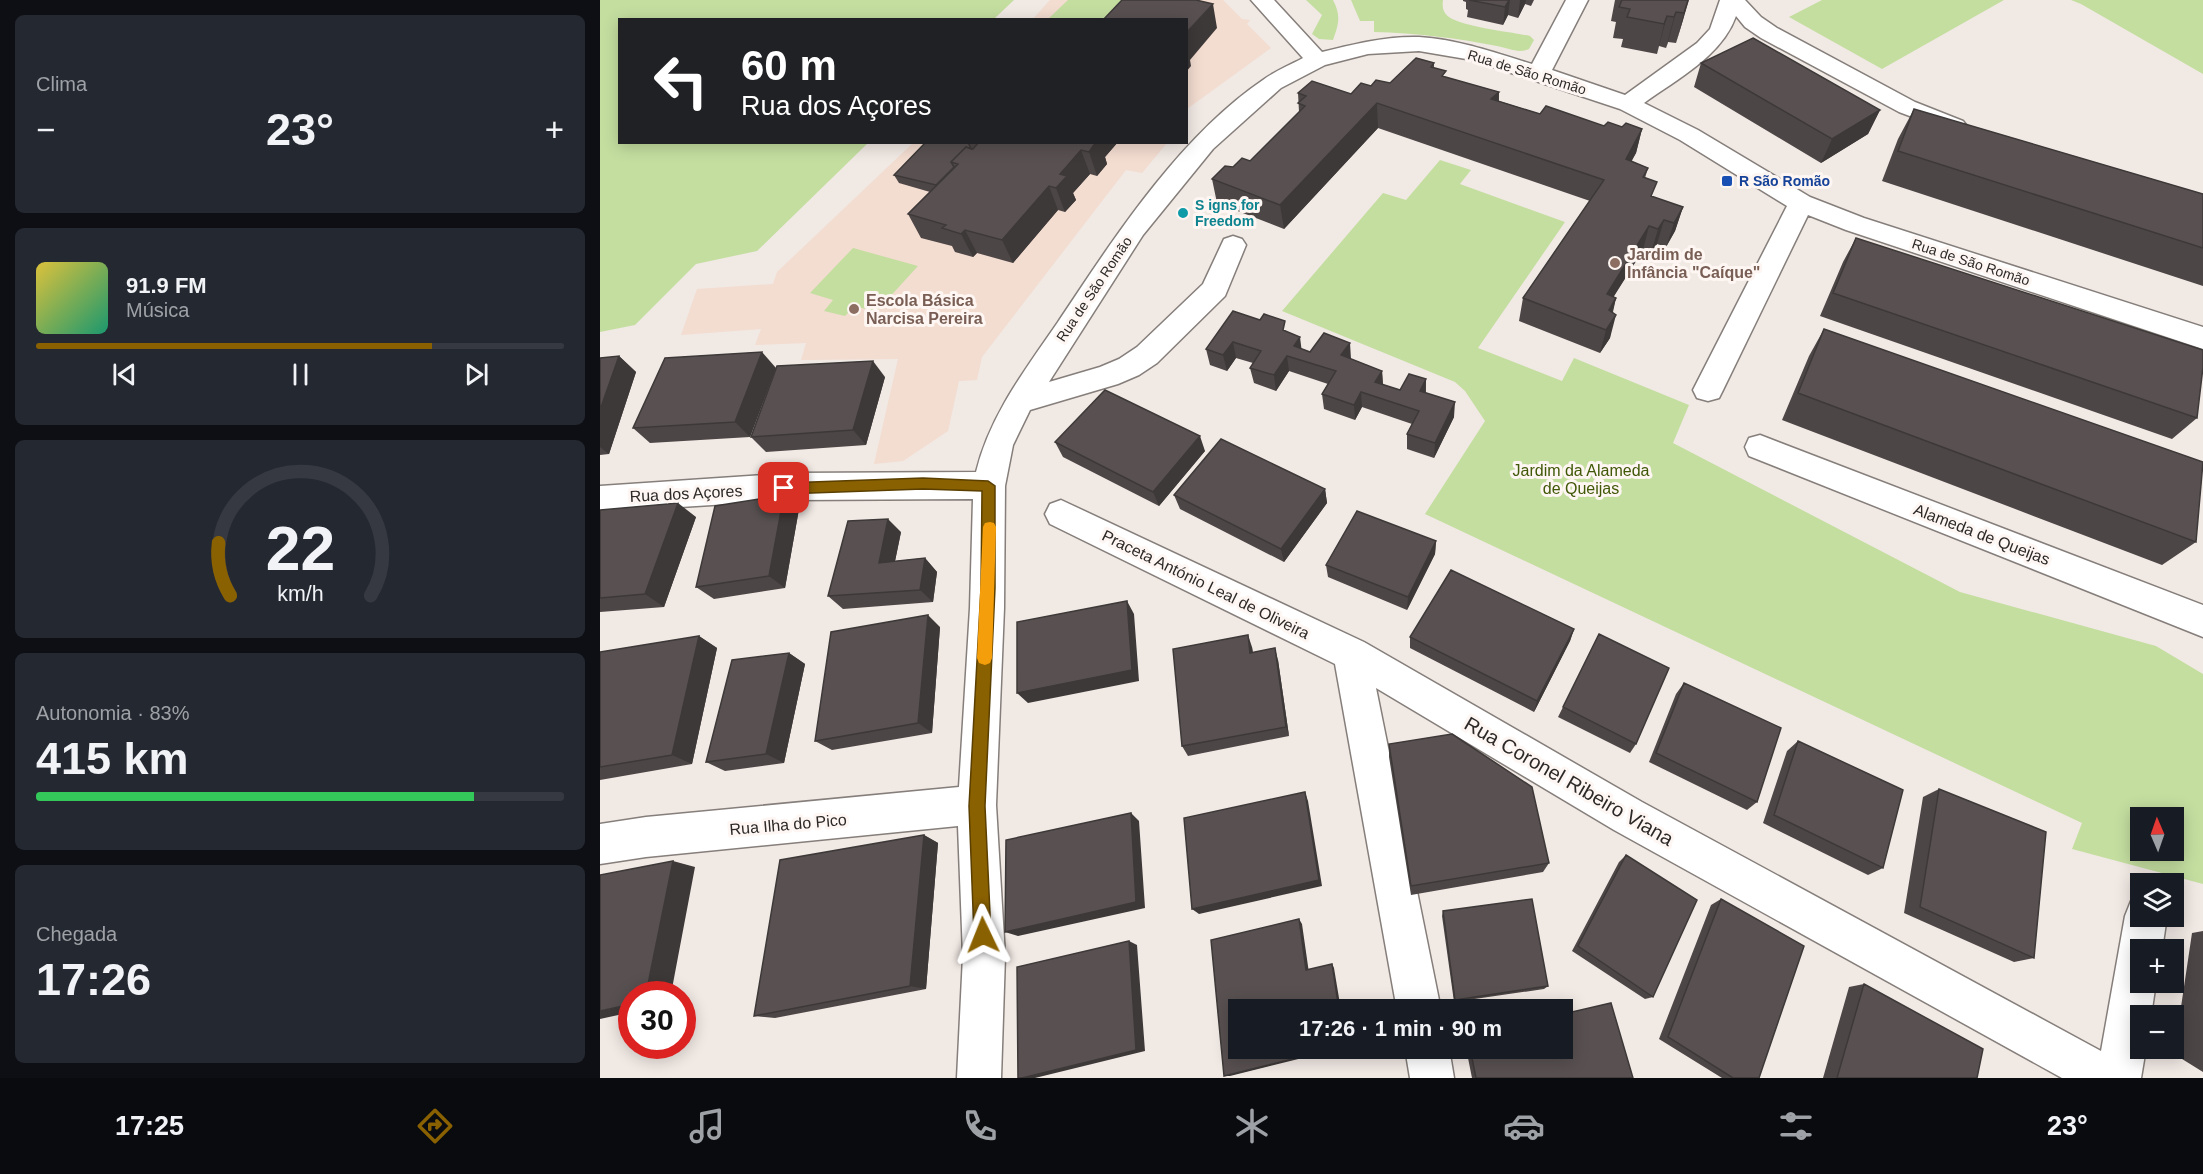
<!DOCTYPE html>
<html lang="pt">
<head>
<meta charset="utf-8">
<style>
  :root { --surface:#171b24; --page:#242831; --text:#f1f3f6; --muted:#9ea1a6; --line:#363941; --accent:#8a6100 }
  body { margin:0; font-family:Helvetica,sans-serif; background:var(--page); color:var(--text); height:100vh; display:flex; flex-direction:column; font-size:22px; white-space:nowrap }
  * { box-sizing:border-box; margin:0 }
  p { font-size:20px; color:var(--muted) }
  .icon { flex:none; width:33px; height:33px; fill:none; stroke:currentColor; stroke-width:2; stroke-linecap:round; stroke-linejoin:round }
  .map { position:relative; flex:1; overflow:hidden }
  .side { display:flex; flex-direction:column; gap:15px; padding:15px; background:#0d0f14; width:600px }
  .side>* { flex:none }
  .hud { position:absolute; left:18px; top:18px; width:570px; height:126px; border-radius:0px; box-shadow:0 3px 15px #0003; background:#202124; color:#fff; overflow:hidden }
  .needle { width:39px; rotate:358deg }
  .fabs { position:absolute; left:1530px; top:807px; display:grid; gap:12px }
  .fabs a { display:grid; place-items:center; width:54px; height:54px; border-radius:0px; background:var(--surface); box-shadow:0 3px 15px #0003; font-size:30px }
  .speed { position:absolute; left:18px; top:981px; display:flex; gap:12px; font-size:30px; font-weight:700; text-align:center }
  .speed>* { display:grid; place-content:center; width:78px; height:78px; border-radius:50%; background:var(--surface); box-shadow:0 3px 15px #0003; line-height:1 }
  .speed .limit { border:9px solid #d22; background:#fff; color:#111 }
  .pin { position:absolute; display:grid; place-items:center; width:51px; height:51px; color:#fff; margin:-26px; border-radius:12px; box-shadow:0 3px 9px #0006 }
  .me { position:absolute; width:66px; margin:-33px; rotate:358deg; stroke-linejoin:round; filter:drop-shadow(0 0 4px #0008) }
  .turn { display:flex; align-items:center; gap:21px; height:126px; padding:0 24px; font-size:27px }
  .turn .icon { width:78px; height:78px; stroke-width:2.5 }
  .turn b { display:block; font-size:42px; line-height:51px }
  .big { font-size:45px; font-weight:600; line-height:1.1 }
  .side .card { flex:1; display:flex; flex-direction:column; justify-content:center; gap:9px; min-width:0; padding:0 21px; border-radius:9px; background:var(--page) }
  .side .dial { align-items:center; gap:0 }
  .dial svg { height:156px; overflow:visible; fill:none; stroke:var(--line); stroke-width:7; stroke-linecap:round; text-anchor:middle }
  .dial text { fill:var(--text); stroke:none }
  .song { display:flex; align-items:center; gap:18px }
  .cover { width:72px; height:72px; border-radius:9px; background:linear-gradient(135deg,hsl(50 70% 55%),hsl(160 70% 35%)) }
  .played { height:6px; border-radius:3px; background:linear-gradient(90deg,var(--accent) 75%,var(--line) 75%) }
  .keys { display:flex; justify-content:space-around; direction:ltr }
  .heat { display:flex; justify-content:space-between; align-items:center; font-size:33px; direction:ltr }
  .charge { height:9px; border-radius:4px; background:linear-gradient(90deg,#34c759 83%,var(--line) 0) }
  .trip { position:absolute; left:628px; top:999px; width:345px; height:60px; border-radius:0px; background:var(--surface); box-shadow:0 3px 15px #0003; font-weight:600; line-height:60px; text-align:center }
  .menu { display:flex; height:96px; justify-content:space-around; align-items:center; background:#090b0e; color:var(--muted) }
  .menu .icon { width:42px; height:42px }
  .menu .selected { color:var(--accent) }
  .menu b { font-size:27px; color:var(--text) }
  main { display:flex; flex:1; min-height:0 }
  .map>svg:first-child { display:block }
</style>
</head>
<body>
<main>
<section class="side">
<div class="card"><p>Clima</p>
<div class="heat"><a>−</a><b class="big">23°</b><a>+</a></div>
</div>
<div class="card">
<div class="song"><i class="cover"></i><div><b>91.9 FM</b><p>Música</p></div></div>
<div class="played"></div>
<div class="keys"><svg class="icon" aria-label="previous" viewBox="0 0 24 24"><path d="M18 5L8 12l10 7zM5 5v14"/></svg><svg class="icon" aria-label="pause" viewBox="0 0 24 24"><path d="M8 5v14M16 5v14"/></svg><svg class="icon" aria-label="next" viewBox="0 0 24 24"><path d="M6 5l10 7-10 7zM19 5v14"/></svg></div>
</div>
<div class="card dial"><svg viewBox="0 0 100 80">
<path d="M14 69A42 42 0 1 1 86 69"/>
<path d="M14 69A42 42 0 0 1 8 42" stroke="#8a6100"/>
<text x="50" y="56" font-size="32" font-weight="700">22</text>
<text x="50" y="72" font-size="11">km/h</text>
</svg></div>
<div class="card"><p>Autonomia · 83%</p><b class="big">415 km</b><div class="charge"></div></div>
<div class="card"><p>Chegada</p><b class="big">17:26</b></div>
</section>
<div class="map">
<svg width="1603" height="1078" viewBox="0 0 1603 1078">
  <rect width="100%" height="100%" fill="#f1e9e4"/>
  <path fill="#f3dcd0" d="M450 0H623L642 19 650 20 647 24 671 48 587 109 586 20H432Z
    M313 143H567L542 173 526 170 382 357 377 380 359 381 348 431 303 461 274 464 298 359 201 360 206 343 155 345 161 329 81 335 97 289 173 284 177 272Z"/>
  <path fill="#c4dea0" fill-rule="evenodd" d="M0 0H414L394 19 20 20V142L268 143 157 251 96 264 35 325 0 332Z
    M468 0H552L533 19 447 20Z
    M706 0H733C741 15 739 24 733 40L719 39 712 34 722 15Z
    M751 0H843C842 7 843 13 849 17 863 27 912 32 930 36L934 40 929 49C918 54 909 48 897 46 856 38 816 33 774 32V21H760Z
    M1222 0H1404L1282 69 1189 17Z
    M1471 0H1603V74L1481 4Z
    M840 160 871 170 860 184 965 222 878 348 962 381 974 358 1089 405 1073 443 1360 592 1556 646 1603 674V884L1472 849 1482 823 825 514 885 421 865 391 855 382 682 311 783 193 806 200ZM1540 818H1574V850H1540Z
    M253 248 318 266 276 312 255 306 245 316 224 311 233 300 210 293Z"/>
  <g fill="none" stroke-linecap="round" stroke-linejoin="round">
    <defs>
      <path id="minor" d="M651 0H674L722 52C754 44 786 36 819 37 857 39 896 53 932 64L966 0H988L952 70 1025 95 1097 43 1110 29 1120 0H1145L1161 17 1177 28 1315 102 1363 121 1367 126 1363 131 1355 133 1299 112 1161 38 1145 27 1136 16C1122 56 1077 79 1044 103L1098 130 1210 197 1264 218 1603 327V349L1246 230 1208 215 1123 390 1119 398 1108 401 1097 398 1093 390 1187 206 1080 140 1020 109 872 60 819 51 768 54 725 65 681 88 613 149 543 235 449 382 500 367 519 359 537 347 603 284 624 239 633 236 642 239 646 245 625 296 557 363 539 375 518 384 430 410 413 445 405 486 404 608 396 805 405 956 401 1078H357L363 956 358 826 46 857 0 864V824L46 817 359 787 370 608 373 499 194 500 0 512V486L194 473 376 472C390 415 425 370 458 322 514 238 579 137 663 80 675 71 690 65 703 58Z
        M1160 435 1603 605V637L1149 456 1145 447 1149 438Z
        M461 500 764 642 1042 802 1501 1051 1525 916 1531 901 1540 898V916H1567L1562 950H1540V982H1556L1551 1016H1540V1048H1546L1541 1078H1462L1014 830 776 688 841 1010H797L735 664 450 524 445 514 450 504Z
        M805 1048H849L854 1078H810Z"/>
    </defs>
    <use href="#minor" stroke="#857e7a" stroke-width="3"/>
    <use href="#minor" fill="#fff" fill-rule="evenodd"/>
  </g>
  <path fill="#4d4646" d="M863 0H934L931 6 925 4 918 18 908 15 903 25 867 17 868 10 866 9V2L863 1Z
    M1015 0H1089L1076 43 1068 42 1066 48 1059 46 1057 54 1021 47 1023 39 1013 38 1016 22 1011 21Z
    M834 63V68L845 77 899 92V101L940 114 1004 126 1042 129 1036 153 1031 161 1048 168 1045 178 1052 197 1083 207 1075 231 1066 247 1057 244 1051 253 1043 250 1013 297 1016 298 1013 312 1010 338 1000 353 919 321 923 298 990 201 778 128 684 229 617 203 612 179 633 167 650 161 699 112 698 93 751 94 771 86 790 83Z
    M1101 63 1280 110 1268 134 1221 163 1094 87Z
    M1314 109 1603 194V286L1282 181 1298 139Z
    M326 142H518L505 157 507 164 497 176 490 174 473 193 476 200 465 212 458 210 413 263 377 253 373 257 355 252 352 246 321 238 308 214 330 192 299 183 294 175Z
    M1256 238 1597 418 1572 439 1220 316 1243 262Z
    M660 320 686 331 702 349 710 352 751 359 782 371 783 385 800 390 826 379V393L854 417 834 458 807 449V434L812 424 762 407 755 420 724 409 722 394 728 384 689 371 676 391 654 383 650 368 653 363 636 358 627 371 610 365 606 349Z
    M1224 329 1596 542 1562 565 1182 420 1209 356Z
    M19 356 36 372 9 454 0 455V358Z
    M176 368 150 437 50 443 33 428Z
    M285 377 266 445 166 452 151 437Z
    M455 442 605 451 559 506 463 457Z
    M725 489 727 503 684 562 580 509 574 495Z
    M199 509 185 588 114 599 96 587Z
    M0 510 96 517 64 607 0 612Z
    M301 532 295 561 325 558 337 572 333 602 243 609 228 596Z
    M836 541 835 554 807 610 728 577 726 565Z
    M340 627 332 733 232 750 215 741Z
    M974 629 970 641 934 712 810 648V637Z
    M99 636 117 648 92 764 0 780V652Z
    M652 647 653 653 678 660 689 736 588 756 582 746Z
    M189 653 205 664 184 763 125 771 106 762Z
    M1084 683 1157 802 1147 810 1049 762 1076 694Z
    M963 707 1036 744 1030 753 958 717Z
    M1198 741 1283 868 1268 875 1163 823 1187 751Z
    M789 744 949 863 943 872 811 895 789 757Z
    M1339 789 1434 958 1414 962 1304 913 1323 797Z
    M324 835 338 843 326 989 175 1018 154 1016Z
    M1026 855 1053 997 1045 999 972 951 1019 862Z
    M1121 899 1159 1078H1122L1059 1039 1111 905Z
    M843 911 948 986 944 989 854 1002 842 916Z
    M1603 931V1072L1574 1054 1592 933Z
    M1264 984 1377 1078H1223L1249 987Z
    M866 1048H963L1033 1078H872Z"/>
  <path fill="#3e3939" d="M909 0H910L908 15 903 25 905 7Z
    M920 0H926L925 4 918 18Z
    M1088 0 1083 20 1076 43 1084 13Z
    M613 4 617 28 590 60 591 66 586 72V33Z
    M1076 12 1068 42 1066 48 1074 17Z
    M1067 16 1059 46 1057 54 1064 24Z
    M899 92 897 116 891 99Z
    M777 103 778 128 684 229 680 205Z
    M1280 110 1268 134 1221 163 1232 139Z
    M1042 129 1036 153 1020 183 1026 159Z
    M494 142H518L505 157 507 164 497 176 489 152Z
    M481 150 490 174 473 193 476 200 465 212 456 188 460 174Z
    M449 186 458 210 413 263 402 240Z
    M1083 207 1075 231 1066 247 1074 223Z
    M1064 220 1057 244 1051 253 1058 229Z
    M1049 226 1043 250 1001 317 1007 294Z
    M365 230 377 253 373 257 361 234Z
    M1016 298 1010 321 1009 310Z
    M1016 315 1010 338 1000 353 1006 330Z
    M700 337 702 353 694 346Z
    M633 342 636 358 627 371 623 355Z
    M750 343 751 359 741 355Z
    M162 352 176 368 150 437 135 422Z
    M19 356 36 372 9 454 0 447V410Z
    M687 356 689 371 676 391 674 375Z
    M273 361 285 377 266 445 253 430Z
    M782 371 783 386 776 398 775 382Z
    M826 379 825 395 820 391Z
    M761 392 762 407 755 420 754 405Z
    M855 402 854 417 834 458 835 443Z
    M600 436 605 451 559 506 553 492Z
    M725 489 727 503 684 562 681 549Z
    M184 495 199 509 185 588 169 576Z
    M78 503 96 517 64 607 45 594Z
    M288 519 301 532 292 576 279 563Z
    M836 541 835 554 807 610 808 597Z
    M325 558 337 572 333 602 320 590Z
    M527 601 534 614 539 681 428 703 417 693Z
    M328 615 340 627 332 733 318 723Z
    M974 629 970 641 934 712 937 701Z
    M648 635 652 647 654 664 650 653Z
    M99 636 117 648 92 764 72 755Z
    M675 648 678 660 689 736 686 727Z
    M189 653 205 664 184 763 166 754Z
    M705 792 708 801 722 886 599 914 592 909Z
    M531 813 539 821 545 908 418 936 405 932Z
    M324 835 338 843 326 989 310 986Z
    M73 861 95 867 71 994H46Z
    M699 919 702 924 709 973 706 970Z
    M529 941 537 945 545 1051 435 1078H422Z
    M732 964 734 968 741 1010H739Z
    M32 1004V1012L0 1019V1011Z
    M737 1048H743L630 1076H624Z"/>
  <path fill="#595151" stroke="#3e3939" stroke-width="1.5" d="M522 0H596L613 4 586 33V20H503Z
    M869 0H909L905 7Z
    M1022 0H1088L1084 13 1076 12 1074 17 1067 16 1064 24 1027 17 1030 9 1019 7Z
    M1153 38 1280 110 1232 139 1101 63Z
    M816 58 834 63 831 67 846 71 842 76 899 92 891 99 940 114 946 106 1004 126 1008 122 1022 127 1026 123 1042 129 1026 159 1048 168 1043 177 1057 182 1051 196 1083 207 1074 223 1064 220 1058 229 1049 226 1007 294 1016 298 1009 310 1016 315 1006 330 923 298 1004 180 777 103 680 205 612 179 625 166 633 167 642 158 650 161 705 106 698 103 706 96 698 93 712 81 751 94 761 83 771 86 776 80 790 83Z
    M1314 109 1603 194V248L1298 151Z
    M326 142H368L371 149 366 147 351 162 354 167 336 185 294 175Z
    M379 142H496L489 152 481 150 460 174 467 176 456 188 449 186 402 240 365 230 361 234 342 228 346 225 308 214 358 164 351 162 366 147 373 149Z
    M1256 238 1603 350V367L1597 418 1233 293Z
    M633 311 660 320 664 314 685 321 683 330 700 337 694 346 710 352 724 333 750 343 741 355 782 371 775 382 800 390 809 374 826 379 820 391 855 402 835 443 807 434 819 411 761 392 754 405 722 394 736 371 687 356 674 375 650 368 661 351 633 342 623 355 606 349Z
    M1224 329 1603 462 1596 542 1198 393Z
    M162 352 135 422 33 428 65 358Z
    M19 356 0 410V358Z
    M273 361 253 430 151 437 177 366Z
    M505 390 600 436 553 492 455 442Z
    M621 439 725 489 681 549 574 495Z
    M184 495 169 576 96 587 115 506Z
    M78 503 45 594 0 598V510Z
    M757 511 836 541 808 597 726 565Z
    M288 519 279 563 325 558 320 590 228 596 248 521Z
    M851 570 974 629 937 701 810 637Z
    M527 601 532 670 417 693V622Z
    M328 615 318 723 215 741 231 632Z
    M999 634 1069 668 1036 744 963 707Z
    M648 635 650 653 675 648 686 727 582 746 573 649Z
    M99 636 72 755 0 767V652Z
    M189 653 166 754 106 762 132 660Z
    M1084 683 1181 728 1157 802 1056 753Z
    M852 734 932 787 949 863 811 886 789 744Z
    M1198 741 1303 790 1283 868 1174 815Z
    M1339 789 1446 832 1434 958 1320 907Z
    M705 792 719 880 592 909 584 818Z
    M531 813 536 902 405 932 406 840Z
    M324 835 310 986 154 1016 180 860Z
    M1026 855 1097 900 1053 997 978 946Z
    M73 861 46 994H32V1004L0 1011V875Z
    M932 899 948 986 855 1000 843 911Z
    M1121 899 1204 946 1159 1078H1133L1068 1037Z
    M699 919 706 970 732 964 739 1010H639V1048H737L624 1076 611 940Z
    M529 941 536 1050 422 1078H418L417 967Z
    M1264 984 1383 1049 1377 1078H1237Z
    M1011 1003 1033 1078H876L870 1048H963V1014Z"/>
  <path fill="#8a6100" stroke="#5a3f00" stroke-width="1.5" d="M323 478 388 481 395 486V588L385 806 391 935 389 941 383 943 377 941 374 935 369 806 381 588 382 491 323 489 184 494 177 488 184 483Z"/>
  <path fill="#f59e0b" d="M390 522 394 523 396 527 392 658 390 663 385 665 379 663 377 658 383 527 385 523Z"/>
  <rect fill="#1a4fb4" stroke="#fef6f2" stroke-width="2" x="1121" y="175" width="12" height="12" rx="3"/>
  <circle fill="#0f9aa8" stroke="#fef6f2" stroke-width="2" cx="583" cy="213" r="6"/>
  <g fill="#8d6e63" stroke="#fef6f2" stroke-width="2">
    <circle cx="1015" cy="263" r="6"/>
    <circle cx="254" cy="309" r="6"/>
  </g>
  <g text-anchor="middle" stroke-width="6" stroke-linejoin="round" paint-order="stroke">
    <g font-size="14" fill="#2c2928" stroke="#fef6f2">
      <text transform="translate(927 72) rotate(17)" y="5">Rua de São Romão</text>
      <text transform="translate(1371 262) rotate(18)" y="5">Rua de São Romão</text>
      <text transform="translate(494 289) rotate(-56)" y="5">Rua de São Romão</text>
    </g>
    <g font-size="14" font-weight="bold" fill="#164399" stroke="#fef6f2" text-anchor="start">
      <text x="1139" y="186">R São Romão</text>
    </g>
    <g font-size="14" font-weight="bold" fill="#0d838f" stroke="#fef6f2" text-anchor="start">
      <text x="595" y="210">S igns for<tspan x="595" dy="16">Freedom</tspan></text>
    </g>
    <g font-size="16" font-weight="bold" fill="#785e54" stroke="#fef6f2" text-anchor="start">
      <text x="1027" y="260">Jardim de<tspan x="1027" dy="18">Infância "Caíque"</tspan></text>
      <text x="266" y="306">Escola Básica<tspan x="266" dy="18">Narcisa Pereira</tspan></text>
    </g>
    <g font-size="16" fill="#405808" stroke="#fef6f2">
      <text x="981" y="476">Jardim da Alameda<tspan x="981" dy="18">de Queijas</tspan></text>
    </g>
    <g font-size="16" fill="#2c2928" stroke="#fef6f2">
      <text transform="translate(86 493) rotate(-3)" y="6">Rua dos Açores</text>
      <text transform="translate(1382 534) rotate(21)" y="6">Alameda de Queijas</text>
      <text transform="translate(606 584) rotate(26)" y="6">Praceta António Leal de Oliveira</text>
      <text transform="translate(188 824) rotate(-5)" y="6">Rua Ilha do Pico</text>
    </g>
    <g font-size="20" fill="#2c2928" stroke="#fef6f2">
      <text transform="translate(969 781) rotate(30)" y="7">Rua Coronel Ribeiro Viana</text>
    </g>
  </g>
</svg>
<div class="fabs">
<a><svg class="needle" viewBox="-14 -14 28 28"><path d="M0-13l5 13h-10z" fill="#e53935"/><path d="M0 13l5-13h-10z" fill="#9ea1a6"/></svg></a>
<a><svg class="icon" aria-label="layers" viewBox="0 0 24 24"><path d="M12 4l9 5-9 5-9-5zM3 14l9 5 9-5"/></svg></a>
<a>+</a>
<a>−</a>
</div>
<div class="speed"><div class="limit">30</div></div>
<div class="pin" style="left:184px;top:488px;background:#d93025"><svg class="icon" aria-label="arrive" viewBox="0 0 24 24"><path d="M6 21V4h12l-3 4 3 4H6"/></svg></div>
<svg class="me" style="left:383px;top:935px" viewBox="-20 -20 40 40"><path d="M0-17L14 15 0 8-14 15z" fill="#8a6100" stroke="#fff" stroke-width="4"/></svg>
<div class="trip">17:26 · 1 min · 90 m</div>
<div class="hud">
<div class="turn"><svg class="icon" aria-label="left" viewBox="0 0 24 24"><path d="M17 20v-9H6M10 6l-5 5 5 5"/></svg><div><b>60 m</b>Rua dos Açores</div></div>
</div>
</div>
</main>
<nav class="menu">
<b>17:25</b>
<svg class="icon selected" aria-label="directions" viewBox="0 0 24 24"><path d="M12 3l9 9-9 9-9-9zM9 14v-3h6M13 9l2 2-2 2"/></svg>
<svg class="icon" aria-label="music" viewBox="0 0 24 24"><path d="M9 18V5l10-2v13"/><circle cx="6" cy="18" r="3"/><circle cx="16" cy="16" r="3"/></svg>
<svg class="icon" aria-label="phone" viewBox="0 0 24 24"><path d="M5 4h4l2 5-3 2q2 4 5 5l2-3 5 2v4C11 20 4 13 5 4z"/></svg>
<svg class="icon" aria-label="climate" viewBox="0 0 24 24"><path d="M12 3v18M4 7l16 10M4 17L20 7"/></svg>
<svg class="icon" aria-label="car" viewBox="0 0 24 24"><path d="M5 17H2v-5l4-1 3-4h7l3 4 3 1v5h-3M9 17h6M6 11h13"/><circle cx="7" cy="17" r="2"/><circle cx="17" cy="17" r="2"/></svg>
<svg class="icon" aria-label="filters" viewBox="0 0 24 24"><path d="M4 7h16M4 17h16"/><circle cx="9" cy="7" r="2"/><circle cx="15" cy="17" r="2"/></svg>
<b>23°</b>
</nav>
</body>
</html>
